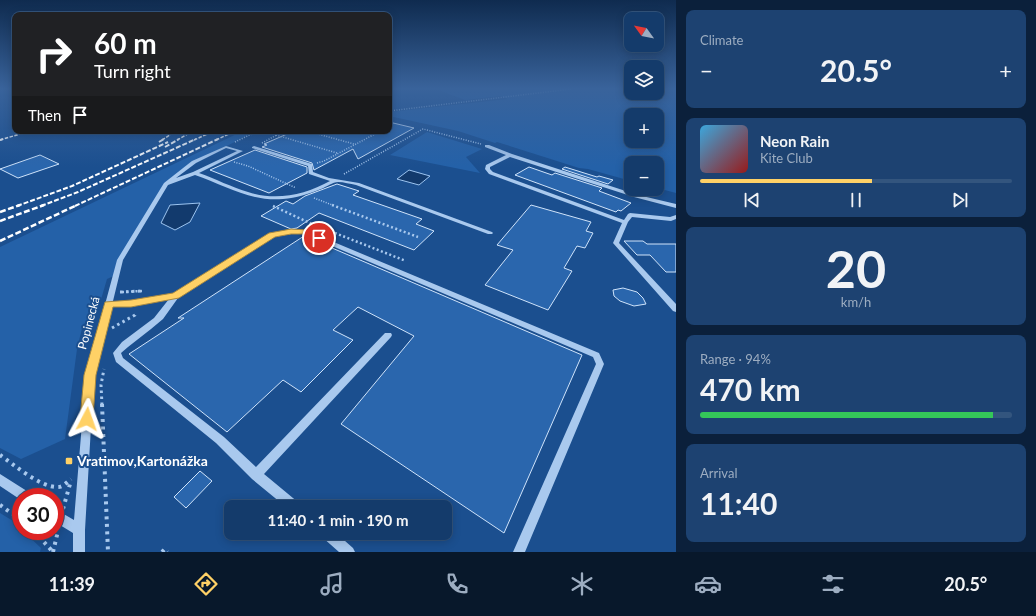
<!DOCTYPE html>
<html lang="en">
<head>
<meta charset="utf-8">
<style>
  :root { --surface:#143b6b; --page:#1d4271; --text:#f1f3f6; --muted:#9dadc1; --line:#33557e; --accent:#ffd166 }
  body { margin:0; font-family:Lato,sans-serif; background:var(--page); color:var(--text); height:100vh; display:flex; flex-direction:column; font-size:15px; white-space:nowrap }
  * { box-sizing:border-box; margin:0 }
  p { font-size:13px; color:var(--muted) }
  .icon { flex:none; width:22px; height:22px; fill:none; stroke:currentColor; stroke-width:2; stroke-linecap:round; stroke-linejoin:round }
  .map { position:relative; flex:1; overflow:hidden }
  .side { display:flex; flex-direction:column; gap:10px; padding:10px; background:#0b203b; width:360px }
  .side>* { flex:none }
  .hud { position:absolute; left:12px; top:12px; width:380px; height:122px; border-radius:8px; box-shadow:0 2px 10px #0003,0 0 0 1px var(--line); background:#202124; color:#fff; overflow:hidden }
  .needle { width:26px; rotate:303deg }
  .buttons { position:absolute; left:624px; top:12px; display:grid; gap:8px }
  .buttons a { display:grid; place-items:center; width:40px; height:40px; border-radius:8px; background:var(--surface); box-shadow:0 2px 10px #0003,0 0 0 1px var(--line); font-size:20px }
  .speed { position:absolute; left:12px; top:488px; display:flex; gap:8px; font-size:20px; font-weight:700; text-align:center }
  .speed>* { display:grid; place-content:center; width:52px; height:52px; border-radius:50%; background:var(--surface); box-shadow:0 2px 10px #0003,0 0 0 1px var(--line); line-height:1 }
  .speed .limit { border:6px solid #d22; background:#fff; color:#111 }
  .pin { position:absolute; display:grid; place-items:center; width:34px; height:34px; color:#fff; margin:-17px; border:2px solid #fff; border-radius:50%; box-shadow:0 1px 4px #0007 }
  .me { position:absolute; width:44px; margin:-22px; rotate:4deg; stroke-linejoin:round; filter:drop-shadow(0 0 3px #0008) }
  .turn { display:flex; align-items:center; gap:14px; height:84px; padding:0 16px; font-size:18px }
  .turn .icon { width:52px; height:52px; stroke-width:2.5 }
  .turn b { display:block; font-size:28px; line-height:34px }
  .then { display:flex; align-items:center; height:38px; padding:0 16px; background:#0003; gap:8px; font-size:15px }
  .big { font-size:30px; font-weight:700; line-height:1.1 }
  .side .card { flex:1; display:flex; flex-direction:column; justify-content:center; gap:6px; min-width:0; padding:0 14px; border-radius:8px; background:var(--page) }
  .side .dial { align-items:center; gap:0 }
  .dial b { font-size:52px; line-height:1 }
  .song { display:flex; align-items:center; gap:12px }
  .cover { width:48px; height:48px; border-radius:6px; background:linear-gradient(135deg,hsl(200 70% 55%),hsl(0 70% 35%)) }
  .played { height:4px; border-radius:2px; background:linear-gradient(90deg,var(--accent) 55%,var(--line) 55%) }
  .keys { display:flex; justify-content:space-around; direction:ltr }
  .heat { display:flex; justify-content:space-between; align-items:center; font-size:22px; direction:ltr }
  .charge { height:6px; border-radius:3px; background:linear-gradient(90deg,#34c759 94%,var(--line) 0) }
  .trip { position:absolute; left:224px; top:500px; width:228px; height:40px; border-radius:8px; background:var(--surface); box-shadow:0 2px 10px #0003,0 0 0 1px var(--line); font-weight:700; line-height:40px; text-align:center }
  .tabs { display:flex; height:64px; justify-content:space-around; align-items:center; background:#08182b; color:var(--muted) }
  .tabs .icon { width:28px; height:28px }
  .tabs .on { color:var(--accent) }
  .tabs b { font-size:18px; color:var(--text) }
  main { display:flex; flex:1; min-height:0 }
  .map>svg:first-child { display:block }
</style>
</head>
<body>
<main>
<div class="map">
<svg width="676" height="552" viewBox="0 0 676 552">
  <rect width="100%" height="100%" fill="#1b4f8f"/>
  <path fill="#2461a8" fill-rule="evenodd" d="M436 89H631V93H657V89H676V193L657 188V163H631V181L588 169 579 168 497 142 495 143 458 131 389 116V112L508 99 500 96 465 100ZM631 115H657V141H631Z
    M243 131H257L194 162 166 184 120 260 116 275 107 279 95 320 83 324 77 349 65 439 21 459 0 448V247Z
    M427 132 482 149 466 157 480 173 390 155Z
    M0 513 13 521 21 529V531H23L41 548 40 552H0Z"/>
  <path fill="#123a6d" stroke="#9cc4f0" d="M409 170 430 176 419 185 397 179Z
    M200 203 190 222 175 230 161 223 170 205Z"/>
  <path fill="#2a66ad" stroke="#cfe3fa" d="M389 122 414 128 358 159 353 149 314 170 312 163 262 147 267 145 264 144 294 131H389Z
    M255 150 307 167V173L269 193 210 170Z
    M40 155 59 164 18 178 0 169Z
    M529 167 552 175 555 173 602 188 599 191 631 203 621 211 618 210 616 212 515 175Z
    M565 167 597 177 599 176 613 180 608 184 562 169Z
    M337 184 359 191 353 195 422 219 416 224 434 231 414 250 319 213 297 228 291 229 261 216 286 201 293 204 305 196Z
    M531 205 591 222 586 231 593 233 585 248 577 246 564 268 572 271 548 310 485 285 513 250 497 245Z
    M304 236 582 355 504 533 341 424 414 336 358 307 333 330 353 340 301 392 283 380 227 432 129 354 184 318H178Z
    M624 241H643L647 244H676V272H666L650 255H637Z
    M623 288 637 292 643 298 646 304 634 306 620 301 614 296 613 290Z
    M200 471 212 481 186 508 174 497Z"/>
  <g fill="none" stroke-linecap="round" stroke-linejoin="round">
    <path stroke="#a9c9ee" stroke-width="1.5" stroke-dasharray="1 1.5" stroke-linecap="butt" d="M389 111 571 89
      M307 131 354 144
      M356 131 373 135 381 131
      M276 135 337 153
      M235 142 258 131
      M262 143 284 131
      M234 162 248 166 296 188
      M317 163 324 161 373 135
      M344 174 423 129 481 144
      M314 198 335 206"/>
    <path stroke="#a9c9ee" stroke-width="2.5" stroke-dasharray="2 2.5" stroke-linecap="butt" d="M332 205 418 237
      M273 206 312 224 406 261
      M122 292 143 291"/>
    <path stroke="#a9c9ee" stroke-width="3" stroke-dasharray="2.5 3.5" stroke-linecap="butt" d="M120 292 143 291
      M112 328 135 315 136 312
      M102 405 101 385 104 369"/>
    <path stroke="#a9c9ee" stroke-width="4" stroke-dasharray="3 4.5" stroke-linecap="butt" d="M102 404 108 552
      M0 455C13 464 41 488 58 487 63 487 67 482 71 479
      M0 505 21 520
      M63 509 70 484
      M34 531 53 552
      M53 552 58 531
      M162 552 165 549 167 552"/>
    <path fill="#a9c9ee" fill-rule="evenodd" d="M485 145H489L512 154 638 195 676 204V208L634 197 510 157 490 167V169L493 172 624 220 628 214 630 213 670 217 676 215V219L671 221 632 217 628 222 619 243 676 304V312L673 311 613 243 622 223 489 174 485 169 486 165 506 155 485 147Z
      M226 146 243 151 199 173C216 179 231 187 248 192 276 201 305 195 330 181L309 174 308 166 252 148V147L254 146 312 164 313 172 329 178 359 183 492 232 493 233 492 234H488L356 185C350 184 344 182 338 182 333 182 326 187 321 189 309 194 296 198 283 199 251 202 224 185 195 175L168 185 123 260 113 301H131L173 294 270 234 291 230H305L599 353 604 364 525 552H513L596 364 593 357 304 234H291L274 237 178 298 163 319 151 329 128 347 121 353 123 358 224 437 256 467 385 333H391L392 335 391 337 264 474 299 503 301 507H286L252 479 216 443 116 362 113 353 122 342 154 318 169 299 131 307H112L94 375 85 530V552H73V533L55 522V509L74 520 86 375 117 260 164 183 192 161ZM226 148 237 151 193 172 176 178 196 163Z
      M0 474 30 493 32 497H21V500L0 486Z
      M320 533H336L353 548 355 552H339L322 537Z"/>
    <path stroke="#fff" stroke-width="1.5" stroke-dasharray="3.5 1.5" stroke-linecap="butt" d="M0 140 30 131
      M162 140 176 131
      M177 140 193 131
      M194 140 214 131
      M216 140 235 131"/>
    <path stroke="#fff" stroke-width="2" stroke-dasharray="5 2" stroke-linecap="butt" d="M0 140 3 139
      M159 142 164 139
      M165 147 179 139
      M17 206 72 186 168 142
      M41 206 78 192 196 139
      M75 206 218 139"/>
    <path stroke="#fff" stroke-width="2.5" stroke-dasharray="6 2.5" stroke-linecap="butt" d="M0 212 20 205
      M0 221 44 205
      M0 241 77 205"/>
  </g>
  <linearGradient id="sky" x2="0" y2="1"><stop stop-color="#0f2b4f"/><stop offset="0.53" stop-color="#39639b"/><stop offset="1" stop-color="#39639b" stop-opacity="0"/></linearGradient>
  <rect width="676" height="167" fill="url(#sky)"/>
  <path fill="#ffd166" stroke="#a68842" d="M291 229 308 230 323 238 319 240 304 234H291L275 237 179 298 131 307H113L96 375 93 419 91 423 87 424 82 423 80 419 84 375 105 302 131 300 173 293 269 233Z"/>
  <rect fill="#ffd166" stroke="#1b4f8f" stroke-width="1.5" x="65" y="457" width="8" height="8" rx="2"/>
  <g text-anchor="middle" stroke-width="4" stroke-linejoin="round" paint-order="stroke">
    <g font-size="12" fill="#fff" stroke="#1b4f8f">
      <text transform="translate(89 323) rotate(-75)" y="4">Popinecká</text>
    </g>
    <g font-size="14" font-weight="bold" fill="#fff" stroke="#1b4f8f" text-anchor="start">
      <text x="77" y="466">Vratimov,Kartonážka</text>
    </g>
  </g>
</svg>
<div class="buttons">
<a><svg class="needle" viewBox="-14 -14 28 28"><path d="M0-13l5 13h-10z" fill="#e53935"/><path d="M0 13l5-13h-10z" fill="#9dadc1"/></svg></a>
<a><svg class="icon" aria-label="layers" viewBox="0 0 24 24"><path d="M12 4l9 5-9 5-9-5zM3 14l9 5 9-5"/></svg></a>
<a>+</a>
<a>−</a>
</div>
<div class="speed"><div class="limit">30</div></div>
<div class="pin" style="left:319px;top:238px;background:#d93025"><svg class="icon" aria-label="arrive" viewBox="0 0 24 24"><path d="M6 21V4h12l-3 4 3 4H6"/></svg></div>
<svg class="me" style="left:87px;top:419px" viewBox="-20 -20 40 40"><path d="M0-17L14 15 0 8-14 15z" fill="#ffd166" stroke="#fff" stroke-width="4"/></svg>
<div class="trip">11:40 · 1 min · 190 m</div>
<div class="hud">
<div class="turn"><svg class="icon" aria-label="right" viewBox="0 0 24 24"><path d="M7 20v-9h11M14 6l5 5-5 5"/></svg><div><b>60 m</b>Turn right</div></div>
<div class="then">Then<svg class="icon" aria-label="arrive" viewBox="0 0 24 24"><path d="M6 21V4h12l-3 4 3 4H6"/></svg></div>
</div>
</div>
<section class="side">
<div class="card"><p>Climate</p>
<div class="heat"><a>−</a><b class="big">20.5°</b><a>+</a></div>
</div>
<div class="card">
<div class="song"><i class="cover"></i><div><b>Neon Rain</b><p>Kite Club</p></div></div>
<div class="played"></div>
<div class="keys"><svg class="icon" aria-label="previous" viewBox="0 0 24 24"><path d="M18 5L8 12l10 7zM5 5v14"/></svg><svg class="icon" aria-label="pause" viewBox="0 0 24 24"><path d="M8 5v14M16 5v14"/></svg><svg class="icon" aria-label="next" viewBox="0 0 24 24"><path d="M6 5l10 7-10 7zM19 5v14"/></svg></div>
</div>
<div class="card dial"><b>20</b><p>km/h</p></div>
<div class="card"><p>Range · 94%</p><b class="big">470 km</b><div class="charge"></div></div>
<div class="card"><p>Arrival</p><b class="big">11:40</b></div>
</section>
</main>
<nav class="tabs">
<b>11:39</b>
<svg class="icon on" aria-label="directions" viewBox="0 0 24 24"><path d="M12 3l9 9-9 9-9-9zM9 14v-3h6M13 9l2 2-2 2"/></svg>
<svg class="icon" aria-label="music" viewBox="0 0 24 24"><path d="M9 18V5l10-2v13"/><circle cx="6" cy="18" r="3"/><circle cx="16" cy="16" r="3"/></svg>
<svg class="icon" aria-label="phone" viewBox="0 0 24 24"><path d="M5 4h4l2 5-3 2q2 4 5 5l2-3 5 2v4C11 20 4 13 5 4z"/></svg>
<svg class="icon" aria-label="climate" viewBox="0 0 24 24"><path d="M12 3v18M4 7l16 10M4 17L20 7"/></svg>
<svg class="icon" aria-label="car" viewBox="0 0 24 24"><path d="M5 17H2v-5l4-1 3-4h7l3 4 3 1v5h-3M9 17h6M6 11h13"/><circle cx="7" cy="17" r="2"/><circle cx="17" cy="17" r="2"/></svg>
<svg class="icon" aria-label="filters" viewBox="0 0 24 24"><path d="M4 7h16M4 17h16"/><circle cx="9" cy="7" r="2"/><circle cx="15" cy="17" r="2"/></svg>
<b>20.5°</b>
</nav>
</body>
</html>
